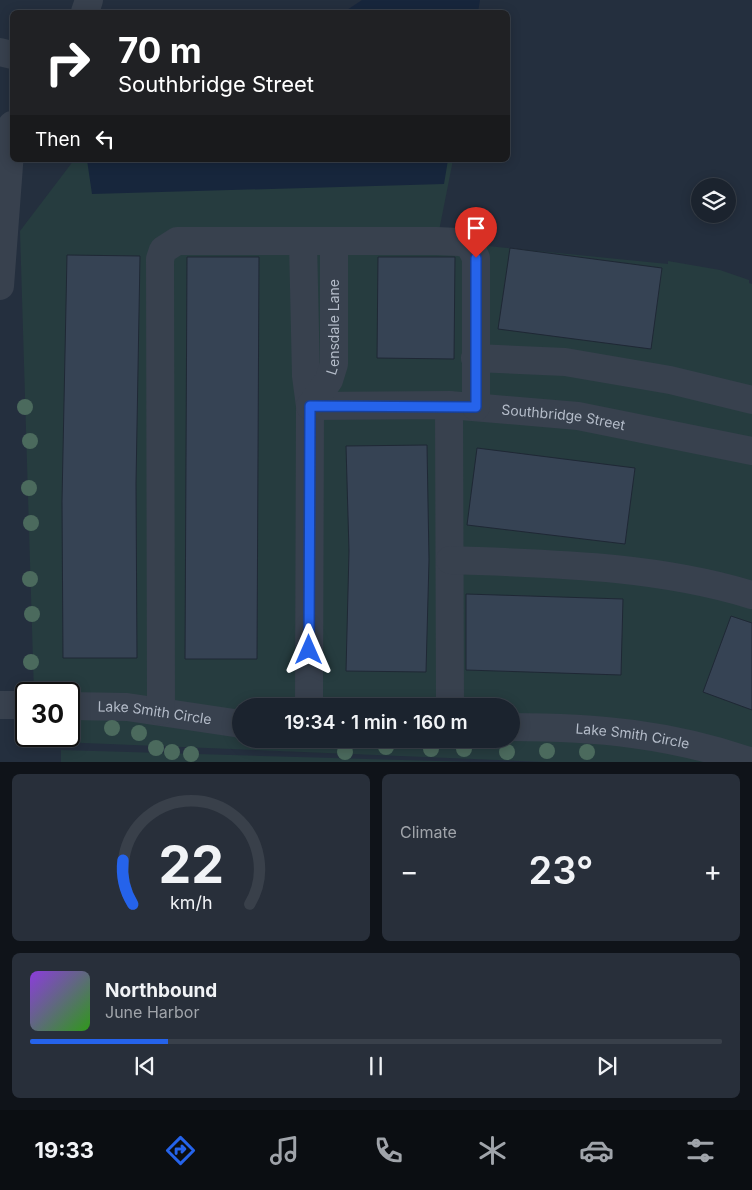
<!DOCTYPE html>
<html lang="en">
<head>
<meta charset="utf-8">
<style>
  :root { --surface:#1b232e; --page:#282f3a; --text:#f1f3f6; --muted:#a0a4aa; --line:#39404a; --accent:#2563eb }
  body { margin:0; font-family:Inter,sans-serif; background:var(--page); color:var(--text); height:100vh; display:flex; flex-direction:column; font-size:19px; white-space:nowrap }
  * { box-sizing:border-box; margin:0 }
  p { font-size:16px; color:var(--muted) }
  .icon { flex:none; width:28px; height:28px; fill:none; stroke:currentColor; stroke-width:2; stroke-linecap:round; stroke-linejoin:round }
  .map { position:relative; height:762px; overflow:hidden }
  .drawer { display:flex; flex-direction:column; gap:12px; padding:12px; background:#0f1319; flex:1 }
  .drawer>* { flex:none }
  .banner { position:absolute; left:10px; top:10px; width:500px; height:152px; border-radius:8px; box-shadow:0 2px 12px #0003,0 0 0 1px var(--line); background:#202124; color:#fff; overflow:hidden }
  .controls { position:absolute; left:691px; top:178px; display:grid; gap:10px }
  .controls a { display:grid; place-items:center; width:45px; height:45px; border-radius:50%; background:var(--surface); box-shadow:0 2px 12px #0003,0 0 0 1px var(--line); font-size:25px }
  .speed { position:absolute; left:15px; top:682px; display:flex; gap:10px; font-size:25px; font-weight:700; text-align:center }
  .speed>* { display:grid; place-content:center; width:65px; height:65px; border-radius:50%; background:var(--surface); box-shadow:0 2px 12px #0003,0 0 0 1px var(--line); line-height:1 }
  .speed .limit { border:2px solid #111; border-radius:8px; background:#fff; color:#111 }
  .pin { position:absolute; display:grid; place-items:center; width:42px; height:42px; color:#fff; margin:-51px -21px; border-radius:50% 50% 50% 0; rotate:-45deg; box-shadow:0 0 5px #0007 }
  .pin .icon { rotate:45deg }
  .me { position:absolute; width:55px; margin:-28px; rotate:0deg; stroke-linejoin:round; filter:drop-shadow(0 0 4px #0008) }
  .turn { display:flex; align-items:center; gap:18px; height:105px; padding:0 25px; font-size:22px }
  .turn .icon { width:65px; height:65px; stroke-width:2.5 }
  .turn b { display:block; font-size:35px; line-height:42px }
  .then { display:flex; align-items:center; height:48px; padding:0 25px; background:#0003; gap:10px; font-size:19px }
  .big { font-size:38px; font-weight:600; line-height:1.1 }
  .drawer .card { flex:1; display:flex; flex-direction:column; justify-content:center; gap:8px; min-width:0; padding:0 18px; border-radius:8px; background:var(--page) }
  .drawer .dial { align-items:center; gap:0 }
  .dial svg { height:130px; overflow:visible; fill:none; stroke:var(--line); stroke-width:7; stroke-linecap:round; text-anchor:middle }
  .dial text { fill:var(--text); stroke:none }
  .song { display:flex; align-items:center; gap:15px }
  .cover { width:60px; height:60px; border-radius:8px; background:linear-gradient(135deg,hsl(270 70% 55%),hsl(110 70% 35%)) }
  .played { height:5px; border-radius:2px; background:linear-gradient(90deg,var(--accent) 20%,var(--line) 20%) }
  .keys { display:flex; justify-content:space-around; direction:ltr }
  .heat { display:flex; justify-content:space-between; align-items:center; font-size:28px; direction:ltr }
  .drawer .tiles { flex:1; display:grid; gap:12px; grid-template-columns:1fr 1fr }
  .card:last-child { grid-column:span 2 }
  .trip { position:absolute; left:232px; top:698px; width:288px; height:50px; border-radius:25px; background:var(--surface); box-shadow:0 2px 12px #0003,0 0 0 1px var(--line); font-weight:600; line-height:50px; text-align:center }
  .menu { display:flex; height:80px; justify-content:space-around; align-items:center; background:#0b0e12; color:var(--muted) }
  .menu .icon { width:35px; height:35px }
  .menu .active { color:var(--accent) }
  .menu b { font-size:22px; color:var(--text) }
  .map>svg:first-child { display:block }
</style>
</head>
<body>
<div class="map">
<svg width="752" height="763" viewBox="0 0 752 763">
  <rect width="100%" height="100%" fill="#242f3e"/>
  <path fill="#263c3f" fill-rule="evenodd" d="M74 160H453L437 241 668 264V261L720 270 749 280V283L752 284V762H545L35 741V736H69V694H34L20 231ZM241 706H511V739H241Z
    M61 750 472 762 61 763Z"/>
  <path fill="#17263c" d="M362 0H480L478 12H344Z
    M87 160H448L444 184 92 194Z"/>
  <path fill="#364354" stroke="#1f2835" d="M510 248 662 268 651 349 498 329Z
    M67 255 140 256 136 483 137 658H63L62 501Z
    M187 257H259L257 659H185Z
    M378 257H455L454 359 377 358Z
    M427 445 429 560 426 672 346 671 349 551 346 446Z
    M477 448 635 468 625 544 467 525Z
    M466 594 623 599 621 675 466 670Z
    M731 616 752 623V710L703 692Z"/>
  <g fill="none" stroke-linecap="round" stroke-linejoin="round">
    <g stroke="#38414e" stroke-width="28">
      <path d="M85 12 89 0"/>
      <path d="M0 52 12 55"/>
      <path d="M303 242 306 376 310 406 309 706"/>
      <path d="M0 286 12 125"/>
      <path d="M475 358 565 362 670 380 752 400"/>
      <path d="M449 405 450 706"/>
      <path id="s1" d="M310 406 449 405 578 416 752 451"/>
      <path id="s2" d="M310 406 329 380 334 364V241"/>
      <path d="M450 560C552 564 654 565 752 595"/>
      <path d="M0 705H26"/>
      <path id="s3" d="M69 706 127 707 241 724"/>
      <path d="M161 711 160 259 163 250 177 241H436L459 242 469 244 476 258V407"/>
      <path id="s4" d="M511 727C597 727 670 734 752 762"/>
    </g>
  </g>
  <g fill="#4b6a5d">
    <circle cx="25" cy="407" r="8"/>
    <circle cx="30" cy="441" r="8"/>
    <circle cx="29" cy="488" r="8"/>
    <circle cx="31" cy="523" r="8"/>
    <circle cx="30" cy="579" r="8"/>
    <circle cx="32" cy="614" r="8"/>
    <circle cx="31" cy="662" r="8"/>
    <circle cx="112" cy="728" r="8"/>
    <circle cx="139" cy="733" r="8"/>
    <circle cx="386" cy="747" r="8"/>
    <circle cx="156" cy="748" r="8"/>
    <circle cx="431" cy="749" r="8"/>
    <circle cx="464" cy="749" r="8"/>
    <circle cx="547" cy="751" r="8"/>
    <circle cx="172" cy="752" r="8"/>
    <circle cx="345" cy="752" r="8"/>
    <circle cx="507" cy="752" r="8"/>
    <circle cx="587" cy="752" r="8"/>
    <circle cx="191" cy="754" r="8"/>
  </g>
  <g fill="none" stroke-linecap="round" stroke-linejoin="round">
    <defs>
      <path id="route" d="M309 650 310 406 476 407V258"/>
    </defs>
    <use href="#route" stroke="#184099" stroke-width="12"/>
    <use href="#route" stroke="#2563eb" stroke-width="9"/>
  </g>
  <g text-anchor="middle" stroke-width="5" stroke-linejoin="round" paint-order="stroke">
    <g font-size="14" fill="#b4bcc9" stroke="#1d2633">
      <text dy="5" stroke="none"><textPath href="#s2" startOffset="86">Lensdale Lane</textPath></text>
      <text dy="5" stroke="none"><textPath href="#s1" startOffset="254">Southbridge Street</textPath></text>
      <text dy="5" stroke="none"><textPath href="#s3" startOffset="86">Lake Smith Circle</textPath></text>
      <text dy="5" stroke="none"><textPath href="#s4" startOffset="122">Lake Smith Circle</textPath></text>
    </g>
  </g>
</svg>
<div class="controls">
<a><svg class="icon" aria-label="layers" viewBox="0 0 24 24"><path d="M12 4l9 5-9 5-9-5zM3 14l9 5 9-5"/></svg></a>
</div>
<div class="speed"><div class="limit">30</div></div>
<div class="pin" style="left:476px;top:258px;background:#d93025"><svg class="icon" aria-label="arrive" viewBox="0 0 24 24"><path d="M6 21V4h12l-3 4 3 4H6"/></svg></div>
<svg class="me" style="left:309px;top:650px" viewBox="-20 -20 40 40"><path d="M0-17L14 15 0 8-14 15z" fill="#2563eb" stroke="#fff" stroke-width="4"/></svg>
<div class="trip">19:34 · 1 min · 160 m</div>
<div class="banner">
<div class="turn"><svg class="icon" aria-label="right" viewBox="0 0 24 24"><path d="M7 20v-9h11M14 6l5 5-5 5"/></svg><div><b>70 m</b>Southbridge Street</div></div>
<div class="then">Then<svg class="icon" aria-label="left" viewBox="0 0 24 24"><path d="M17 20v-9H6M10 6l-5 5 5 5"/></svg></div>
</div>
</div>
<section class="drawer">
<div class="tiles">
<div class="card dial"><svg viewBox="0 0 100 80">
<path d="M14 69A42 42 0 1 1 86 69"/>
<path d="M14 69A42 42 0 0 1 8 42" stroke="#2563eb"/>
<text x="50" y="56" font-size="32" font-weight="700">22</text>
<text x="50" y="72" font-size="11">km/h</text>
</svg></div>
<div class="card"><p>Climate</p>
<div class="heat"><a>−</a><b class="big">23°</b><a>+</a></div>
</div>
<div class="card">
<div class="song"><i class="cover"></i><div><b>Northbound</b><p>June Harbor</p></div></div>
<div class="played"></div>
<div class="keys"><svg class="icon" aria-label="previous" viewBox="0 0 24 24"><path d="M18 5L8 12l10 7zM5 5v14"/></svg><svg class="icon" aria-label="pause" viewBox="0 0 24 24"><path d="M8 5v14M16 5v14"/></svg><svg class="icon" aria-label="next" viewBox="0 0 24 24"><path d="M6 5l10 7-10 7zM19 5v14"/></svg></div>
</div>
</div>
</section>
<nav class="menu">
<b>19:33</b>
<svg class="icon active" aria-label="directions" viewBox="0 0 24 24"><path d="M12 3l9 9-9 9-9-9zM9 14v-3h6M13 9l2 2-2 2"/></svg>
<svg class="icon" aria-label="music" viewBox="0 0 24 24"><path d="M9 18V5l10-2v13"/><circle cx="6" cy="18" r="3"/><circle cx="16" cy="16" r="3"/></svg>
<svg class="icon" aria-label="phone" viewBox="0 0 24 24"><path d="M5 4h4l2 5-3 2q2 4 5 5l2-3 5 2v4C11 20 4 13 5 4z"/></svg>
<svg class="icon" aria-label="climate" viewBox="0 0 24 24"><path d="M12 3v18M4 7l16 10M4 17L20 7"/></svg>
<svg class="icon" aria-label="car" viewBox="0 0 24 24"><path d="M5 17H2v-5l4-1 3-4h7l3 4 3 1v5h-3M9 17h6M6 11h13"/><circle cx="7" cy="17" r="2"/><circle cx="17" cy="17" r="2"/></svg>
<svg class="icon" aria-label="filters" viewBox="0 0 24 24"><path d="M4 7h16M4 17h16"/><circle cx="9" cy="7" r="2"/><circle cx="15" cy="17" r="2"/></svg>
</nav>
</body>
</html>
